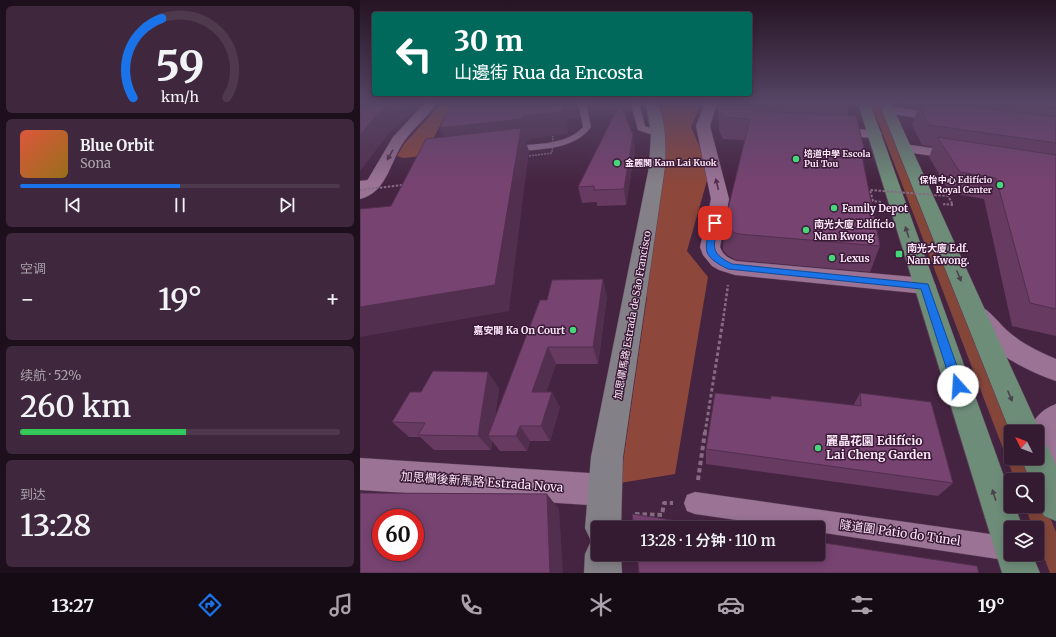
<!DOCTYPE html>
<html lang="zh">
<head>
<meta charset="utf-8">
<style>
  :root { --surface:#341b31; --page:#3f283d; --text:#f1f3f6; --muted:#a9a1ab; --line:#4e394d; --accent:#1a73e8 }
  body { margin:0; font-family:Merriweather,"Noto Sans SC",serif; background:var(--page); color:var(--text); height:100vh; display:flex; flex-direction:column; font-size:15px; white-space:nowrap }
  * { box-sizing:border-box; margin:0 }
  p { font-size:13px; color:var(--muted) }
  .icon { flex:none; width:22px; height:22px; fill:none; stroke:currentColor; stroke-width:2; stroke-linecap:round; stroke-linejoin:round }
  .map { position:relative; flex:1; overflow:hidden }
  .sheet { display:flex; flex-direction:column; gap:6px; padding:6px; background:#1d0f1b; width:360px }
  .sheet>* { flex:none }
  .guide { position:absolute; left:12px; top:12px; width:380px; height:84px; border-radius:4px; box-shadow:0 2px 10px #0003,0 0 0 1px var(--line); background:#00695c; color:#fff; overflow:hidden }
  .needle { width:26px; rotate:312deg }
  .buttons { position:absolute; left:644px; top:425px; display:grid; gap:8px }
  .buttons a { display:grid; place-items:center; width:40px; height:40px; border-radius:4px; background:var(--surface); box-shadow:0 2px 10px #0003,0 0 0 1px var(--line); font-size:20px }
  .speed { position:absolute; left:12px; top:509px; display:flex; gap:8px; font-size:20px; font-weight:700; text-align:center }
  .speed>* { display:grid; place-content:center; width:52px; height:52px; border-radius:50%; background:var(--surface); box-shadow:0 2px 10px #0003,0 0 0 1px var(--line); line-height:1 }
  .speed .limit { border:6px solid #d22; background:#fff; color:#111 }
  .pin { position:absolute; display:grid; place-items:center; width:34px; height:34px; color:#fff; margin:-17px; border-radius:8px; box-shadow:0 2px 6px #0006 }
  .me { position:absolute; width:44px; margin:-22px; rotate:341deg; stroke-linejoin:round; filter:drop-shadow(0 0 3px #0008) }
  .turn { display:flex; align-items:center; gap:14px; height:84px; padding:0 16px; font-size:18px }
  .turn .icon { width:52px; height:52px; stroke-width:2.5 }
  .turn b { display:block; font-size:28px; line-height:34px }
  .big { font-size:30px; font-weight:600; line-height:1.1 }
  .sheet .tile { flex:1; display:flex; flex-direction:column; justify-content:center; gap:6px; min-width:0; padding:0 14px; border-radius:6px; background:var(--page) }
  .sheet .dial { align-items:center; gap:0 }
  .dial svg { height:104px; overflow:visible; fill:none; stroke:var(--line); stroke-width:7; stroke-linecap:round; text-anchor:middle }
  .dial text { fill:var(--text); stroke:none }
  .song { display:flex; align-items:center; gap:12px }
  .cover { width:48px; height:48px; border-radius:6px; background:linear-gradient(135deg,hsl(10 70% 55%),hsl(40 70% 35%)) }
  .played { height:4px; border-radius:2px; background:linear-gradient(90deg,var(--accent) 50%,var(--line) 50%) }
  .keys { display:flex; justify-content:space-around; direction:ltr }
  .heat { display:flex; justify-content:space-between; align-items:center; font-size:22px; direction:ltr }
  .charge { height:6px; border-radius:3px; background:linear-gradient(90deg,#34c759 52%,var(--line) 0) }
  .trip { position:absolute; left:231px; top:521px; width:234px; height:40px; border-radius:4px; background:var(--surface); box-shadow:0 2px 10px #0003,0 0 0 1px var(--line); font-weight:600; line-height:40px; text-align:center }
  .menu { display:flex; height:64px; justify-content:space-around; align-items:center; background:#150b14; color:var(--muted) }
  .menu .icon { width:28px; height:28px }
  .menu .selected { color:var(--accent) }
  .menu b { font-size:18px; color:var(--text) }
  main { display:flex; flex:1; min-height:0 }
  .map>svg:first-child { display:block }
</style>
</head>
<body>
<main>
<section class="sheet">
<div class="tile dial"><svg viewBox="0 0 100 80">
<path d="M14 69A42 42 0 1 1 86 69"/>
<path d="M14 69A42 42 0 0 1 36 8" stroke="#1a73e8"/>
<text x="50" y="56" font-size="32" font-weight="700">59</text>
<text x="50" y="72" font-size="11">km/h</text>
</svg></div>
<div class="tile">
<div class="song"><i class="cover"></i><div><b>Blue Orbit</b><p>Sona</p></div></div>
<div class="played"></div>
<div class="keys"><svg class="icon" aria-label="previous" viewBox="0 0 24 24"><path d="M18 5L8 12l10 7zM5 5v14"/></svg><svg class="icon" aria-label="pause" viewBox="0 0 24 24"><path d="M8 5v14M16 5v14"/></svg><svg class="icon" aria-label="next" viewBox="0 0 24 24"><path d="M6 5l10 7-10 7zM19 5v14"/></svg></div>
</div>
<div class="tile"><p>空调</p>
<div class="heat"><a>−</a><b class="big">19°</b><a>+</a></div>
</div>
<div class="tile"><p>续航 · 52%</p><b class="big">260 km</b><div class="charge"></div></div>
<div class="tile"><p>到达</p><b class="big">13:28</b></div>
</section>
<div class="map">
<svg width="696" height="573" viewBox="0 0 696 573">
  <rect width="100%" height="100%" fill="#452441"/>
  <path fill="#85463a" d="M511 103H520L528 125 655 432H651V458H665L675 480H655Z
    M677 486 696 532V573H690L677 539V528H673L665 506H677Z"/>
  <path fill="#8d473b" d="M82 103H92L64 156 43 158 37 156 44 144Z
    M302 103H339L337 113 331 127 350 170 327 251 348 277 315 474 260 483 287 297 277 270 304 172Z"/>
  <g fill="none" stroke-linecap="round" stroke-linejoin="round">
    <defs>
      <path id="lane" d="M218 103H226L231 127C214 151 176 149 149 152L144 149 149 146C173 144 206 146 223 127Z
        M271 103H279L285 126 302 132 303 134 302 136H296L278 130Z
        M15 179 19 180 20 182 19 184 0 187V181Z
        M335 492 651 537V554H660L659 557 651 561 458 532V528H431L335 514 327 511 324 503 327 495Z"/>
      <path id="street" d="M65 103H77C68 116 55 127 45 140 30 160 28 192 0 199V186L7 181 33 137Z
        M345 103H357L350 126 369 199 360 247C363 255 368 258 376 261L565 278 573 281 576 286 573 291 565 294 375 275 359 270 352 266 343 255 340 247 351 199 336 126Z
        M495 103H510L508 106H497Z
        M528 106 587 114 592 115 593 118 592 121 587 122 524 113 522 110 524 107Z
        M470 128 515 130 520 131 522 134 520 137 515 138 465 135 463 132 465 129Z
        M544 144 600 152 605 153 607 156 605 159 600 160 539 151 537 148 539 145Z
        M617 305C630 309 639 324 650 333 663 344 680 352 696 359V381C659 368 625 349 605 314L609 308Z
        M696 404V479L694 483 683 488 677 486V480H670L664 458H677V432H668C675 417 681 410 696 404Z
        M0 458 244 474 256 478 260 490 256 502 244 506 0 490Z"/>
      <path id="secondary" d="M286 103H298C306 123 306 145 305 167L263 457 261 528H238V554H261L262 573H224L225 554 231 541 225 528 231 457 289 167 291 134Z"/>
      <path id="primary" d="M498 103H510L651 496V506H655L663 528H651V554H672L680 573H642Z
        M519 103H531L676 422 680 432 677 439V432H651V434Z
        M677 442 688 447 696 465V521L684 516 677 498V480H670L661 458H677Z"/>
    </defs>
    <use href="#lane" stroke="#5c4059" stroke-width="1"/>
    <use href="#street" stroke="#5c4059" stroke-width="1"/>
    <use href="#secondary" stroke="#5c4059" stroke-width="1"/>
    <use href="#primary" stroke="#5c4059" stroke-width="1"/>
    <path stroke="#876a83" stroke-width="2.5" stroke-dasharray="3 2" stroke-linecap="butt" d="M363 321 368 285"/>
    <path stroke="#876a83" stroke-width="3" stroke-dasharray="3.5 2.5" stroke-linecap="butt" d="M345 433 363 320"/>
    <path stroke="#876a83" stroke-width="4" stroke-dasharray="4.5 3" stroke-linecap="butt" d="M338 480 345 432
      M275 514 302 515 304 503H313"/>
    <use href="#lane" fill="#9a7395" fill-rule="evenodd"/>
    <use href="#street" fill="#9a7395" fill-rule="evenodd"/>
    <use href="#secondary" fill="#848087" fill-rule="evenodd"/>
    <use href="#primary" fill="#6e8d79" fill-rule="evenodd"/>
    <path stroke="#876a83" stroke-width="1.5" stroke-dasharray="2 1" stroke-linecap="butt" d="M169 156 192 153 193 136"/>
    <path stroke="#876a83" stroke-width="2" stroke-dasharray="2.5 1.5" stroke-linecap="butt" d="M0 190 43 185
      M521 202 513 201 510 190 588 196 593 205 584 204 585 206"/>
  </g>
  <path fill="#663a61" d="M227 103H271L272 112 265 113 275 150 266 205 237 206V202L222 203 218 187 255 114 230 116Z
    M358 103H490L487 116 505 152 503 160 520 246 510 272 376 260 367 255 363 250 364 225 385 140 363 139 359 130V120H358Z
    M543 103H696V336L652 326 624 199 590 193 569 157 573 147 562 145 552 125 558 108 545 107Z
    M247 296 238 364H196L186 392 200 407 190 441H170L167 451H140L132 441 131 450H74L60 437H49L32 422 61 392 139 388 135 417 180 300Z
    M500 393 593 483 578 496 346 464V449L410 399 411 396 493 406Z"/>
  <path fill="#532f4f" d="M32 103H59L45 119 29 133 0 171V135L18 114Z
    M202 103H217L219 118 207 119 208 134 169 139V142H166L169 151 149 311 0 337V307L91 152 80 128 162 116Z
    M227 103H271L272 112 230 116Z
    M273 135 275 150 266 205 264 189Z
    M243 279 247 296 238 364 233 347Z
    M188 347 196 364 181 407 172 392Z
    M128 372 139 388 132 436H128L132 441 131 450 118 436Z
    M192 392 200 407 190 441 181 426Z
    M160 426 170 441 167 451 156 436Z
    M187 494 199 509 203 573H190Z"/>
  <path fill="#774371" stroke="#532f4f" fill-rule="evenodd" d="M0 103H32L18 114 0 135Z
    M91 103H202L203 112 162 116V119L80 128Z
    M260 103 273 135 264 189 234 190V186L218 187Z
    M471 103H490V104Z
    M561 103H581L696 117V143L569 125 559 106Z
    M663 103H696V107Z
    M360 109 496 116 505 152 501 151 520 246 378 234 368 230 364 225 390 119 364 117Z
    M161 128 135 285 0 307V209L31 206 66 139Z
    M577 137 696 155V309L670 303 636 178 600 172Z
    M243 279 233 347H188L172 392H192L181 426H160L156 436H128L180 300H187L192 280Z
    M73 371 128 372 118 436 58 435 65 423 32 422 50 392H61Z
    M355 393 411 399V396L501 406 500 393 571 402 593 483 346 449Z
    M0 493 187 494 190 573H0ZM21 518H55V552H21Z
    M272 514 366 528H274Z
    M458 542 617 566 619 573H279L277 554H458Z"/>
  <defs><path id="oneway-solid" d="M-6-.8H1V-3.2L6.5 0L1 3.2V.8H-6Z"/></defs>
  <g fill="#52304e">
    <use href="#oneway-solid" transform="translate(30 155) rotate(119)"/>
    <use href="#oneway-solid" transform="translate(357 184) rotate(-104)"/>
  </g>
  <g fill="#4c424e">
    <use href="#oneway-solid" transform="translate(547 232) rotate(-108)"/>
    <use href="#oneway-solid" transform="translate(599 276) rotate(67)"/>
    <use href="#oneway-solid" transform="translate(650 396) rotate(67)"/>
    <use href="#oneway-solid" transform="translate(634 495) rotate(-108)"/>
  </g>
  <linearGradient id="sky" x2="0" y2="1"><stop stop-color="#261424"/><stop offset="0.56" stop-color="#564565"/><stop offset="1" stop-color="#564565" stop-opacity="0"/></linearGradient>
  <rect width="696" height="183" fill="url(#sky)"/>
  <path fill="#1a73e8" stroke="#114b97" d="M355 220 359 223C354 246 348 252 372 264L568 284 604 386 602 390 598 391 594 390 592 386 561 289 368 269C340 255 345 250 351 223Z"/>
  <g fill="#46d779" stroke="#3a1a37" stroke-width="1.5">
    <circle cx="436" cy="159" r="4"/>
    <circle cx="257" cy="163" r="4"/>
    <circle cx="640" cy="185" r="4"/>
    <circle cx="474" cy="208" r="4"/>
    <circle cx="446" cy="230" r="4"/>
    <rect x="535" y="250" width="8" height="8" rx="2"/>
    <circle cx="472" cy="258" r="4"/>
    <circle cx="213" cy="330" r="4"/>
    <circle cx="458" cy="448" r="4"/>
  </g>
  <g text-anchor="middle" stroke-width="3" stroke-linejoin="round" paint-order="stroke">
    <g font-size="9" font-weight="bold" fill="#fce6f8" stroke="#3a1a37" text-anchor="start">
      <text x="444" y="157">培道中學 Escola<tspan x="444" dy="10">Pui Tou</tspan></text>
      <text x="265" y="166">金麗閣 Kam Lai Kuok</text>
      <text x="632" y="183" text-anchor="end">保怡中心 Edifício<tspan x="632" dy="10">Royal Center</tspan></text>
    </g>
    <g font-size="10" font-weight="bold" fill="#fce6f8" stroke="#3a1a37" text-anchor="start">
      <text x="482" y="212">Family Depot</text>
      <text x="454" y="228">南光大廈 Edifício<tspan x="454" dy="12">Nam Kwong</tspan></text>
      <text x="547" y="252">南光大廈 Edf.<tspan x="547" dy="12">Nam Kwong.</tspan></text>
      <text x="480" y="262">Lexus</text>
      <text x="205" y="334" text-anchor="end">嘉安閣 Ka On Court</text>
    </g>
    <g font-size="10" fill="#fce6f8" stroke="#3a1a37">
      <text transform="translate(272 315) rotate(-80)" y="4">加思欄馬路 Estrada de São Francisco</text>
    </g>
    <g font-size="12" font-weight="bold" fill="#fce6f8" stroke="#3a1a37" text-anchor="start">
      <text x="466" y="445">麗晶花園 Edifício<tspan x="466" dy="14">Lai Cheng Garden</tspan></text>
    </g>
    <g font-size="12" fill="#fce6f8" stroke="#3a1a37">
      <text transform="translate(122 482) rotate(4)" y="4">加思欄後新馬路 Estrada Nova</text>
      <text transform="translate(540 533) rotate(8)" y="4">隧道圍 Pátio do Túnel</text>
    </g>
  </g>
</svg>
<div class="buttons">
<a><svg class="needle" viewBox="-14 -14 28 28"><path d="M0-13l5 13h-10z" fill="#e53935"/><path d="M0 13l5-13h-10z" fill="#a9a1ab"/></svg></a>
<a><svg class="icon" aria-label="search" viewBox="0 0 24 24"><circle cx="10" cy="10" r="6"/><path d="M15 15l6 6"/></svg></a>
<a><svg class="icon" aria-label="layers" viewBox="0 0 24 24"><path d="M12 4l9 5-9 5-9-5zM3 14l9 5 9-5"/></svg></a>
</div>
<div class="speed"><div class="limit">60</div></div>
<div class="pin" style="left:355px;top:223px;background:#d93025"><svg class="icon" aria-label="arrive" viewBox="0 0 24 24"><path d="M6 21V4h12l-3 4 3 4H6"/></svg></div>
<svg class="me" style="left:598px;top:386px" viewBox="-20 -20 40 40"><circle r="19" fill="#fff"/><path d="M0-13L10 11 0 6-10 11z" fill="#1a73e8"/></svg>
<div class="trip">13:28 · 1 分钟 · 110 m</div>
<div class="guide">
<div class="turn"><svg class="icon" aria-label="left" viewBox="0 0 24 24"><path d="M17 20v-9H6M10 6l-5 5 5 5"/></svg><div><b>30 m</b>山邊街 Rua da Encosta</div></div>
</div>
</div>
</main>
<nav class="menu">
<b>13:27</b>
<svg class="icon selected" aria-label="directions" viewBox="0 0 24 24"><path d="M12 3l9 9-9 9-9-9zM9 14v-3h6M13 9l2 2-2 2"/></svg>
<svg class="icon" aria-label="music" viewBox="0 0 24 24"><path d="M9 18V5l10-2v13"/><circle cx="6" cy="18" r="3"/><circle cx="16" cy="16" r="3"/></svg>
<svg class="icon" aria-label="phone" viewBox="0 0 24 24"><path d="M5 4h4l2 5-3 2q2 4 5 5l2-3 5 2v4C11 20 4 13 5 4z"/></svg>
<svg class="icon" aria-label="climate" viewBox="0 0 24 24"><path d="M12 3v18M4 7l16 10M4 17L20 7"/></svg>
<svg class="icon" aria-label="car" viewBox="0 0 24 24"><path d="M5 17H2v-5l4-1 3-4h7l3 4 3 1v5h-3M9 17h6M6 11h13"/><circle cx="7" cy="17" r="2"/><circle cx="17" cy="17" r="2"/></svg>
<svg class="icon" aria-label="filters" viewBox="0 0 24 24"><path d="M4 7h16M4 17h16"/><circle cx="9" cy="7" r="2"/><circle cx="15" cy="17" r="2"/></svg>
<b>19°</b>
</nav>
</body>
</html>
